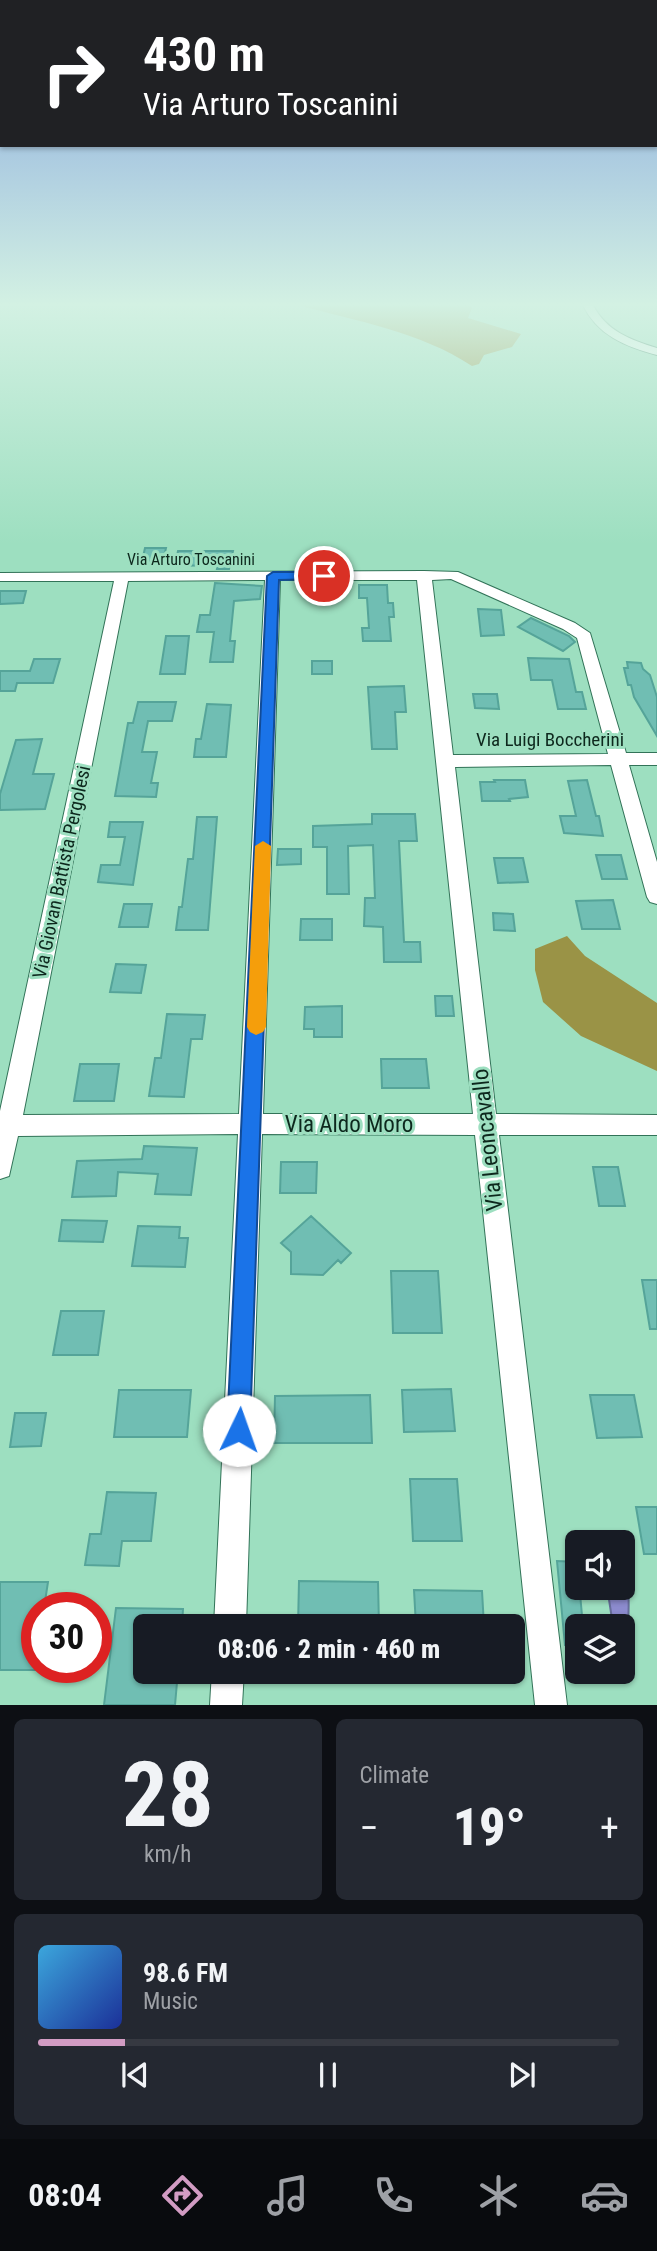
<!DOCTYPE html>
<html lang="en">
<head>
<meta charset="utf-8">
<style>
  :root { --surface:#171b24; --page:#242831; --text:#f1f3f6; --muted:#9ea1a6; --line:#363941; --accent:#d29cc3 }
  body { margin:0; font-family:"Roboto Condensed",sans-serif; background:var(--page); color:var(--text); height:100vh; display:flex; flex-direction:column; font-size:26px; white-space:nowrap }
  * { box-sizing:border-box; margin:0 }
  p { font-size:23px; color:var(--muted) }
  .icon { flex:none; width:38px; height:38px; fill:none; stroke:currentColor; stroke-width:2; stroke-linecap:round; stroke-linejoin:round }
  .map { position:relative; height:1705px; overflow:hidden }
  .drawer { display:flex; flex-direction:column; gap:14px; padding:14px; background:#0d0f14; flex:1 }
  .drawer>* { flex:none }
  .hud { position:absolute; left:0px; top:0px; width:658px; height:147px; box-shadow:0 2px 5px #0004; background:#202124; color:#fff; overflow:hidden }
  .controls { position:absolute; left:565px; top:1530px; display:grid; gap:14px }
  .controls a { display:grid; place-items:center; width:70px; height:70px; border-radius:10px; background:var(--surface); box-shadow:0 2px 5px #0004; font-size:35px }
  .speed { position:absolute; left:21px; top:1592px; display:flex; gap:14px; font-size:35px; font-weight:700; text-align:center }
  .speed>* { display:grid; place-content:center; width:91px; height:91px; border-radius:50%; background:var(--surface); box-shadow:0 2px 5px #0004; line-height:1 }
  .speed .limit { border:10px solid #d22; background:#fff; color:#111 }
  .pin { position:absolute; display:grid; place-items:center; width:60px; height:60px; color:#fff; margin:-30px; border:4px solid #fff; border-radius:50%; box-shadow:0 2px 7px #0007 }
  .me { position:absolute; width:77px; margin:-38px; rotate:3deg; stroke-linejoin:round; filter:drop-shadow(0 0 5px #0008) }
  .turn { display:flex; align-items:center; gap:24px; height:147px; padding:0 28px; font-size:32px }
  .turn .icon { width:91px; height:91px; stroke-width:2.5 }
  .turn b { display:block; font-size:49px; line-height:60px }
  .big { font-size:52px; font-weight:800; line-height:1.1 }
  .drawer .tile { flex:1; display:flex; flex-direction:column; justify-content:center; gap:10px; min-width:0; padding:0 24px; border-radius:10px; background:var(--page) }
  .drawer .dial { align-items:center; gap:0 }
  .dial b { font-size:91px; line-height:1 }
  .song { display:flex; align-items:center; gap:21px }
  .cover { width:84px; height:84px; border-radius:10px; background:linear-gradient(135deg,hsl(200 70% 55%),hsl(230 70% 35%)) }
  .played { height:7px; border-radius:4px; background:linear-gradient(90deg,var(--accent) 15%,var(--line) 15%) }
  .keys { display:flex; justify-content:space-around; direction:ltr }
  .heat { display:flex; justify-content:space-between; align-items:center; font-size:38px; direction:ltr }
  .drawer .tiles { flex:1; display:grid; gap:14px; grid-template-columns:1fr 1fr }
  .tile:last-child { grid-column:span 2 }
  .trip { position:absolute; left:133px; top:1614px; width:392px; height:70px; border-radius:10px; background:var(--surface); box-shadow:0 2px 5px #0004; font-weight:800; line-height:70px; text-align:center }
  .dock { display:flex; height:112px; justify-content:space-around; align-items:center; background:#090b0e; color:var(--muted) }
  .dock .icon { width:49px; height:49px }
  .dock .current { color:var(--accent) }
  .dock b { font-size:32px; color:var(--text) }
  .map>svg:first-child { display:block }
</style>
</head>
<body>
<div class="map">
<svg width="657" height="1705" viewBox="0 0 657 1705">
  <rect width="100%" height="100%" fill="#9ddfc0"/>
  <path fill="#9a9346" d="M298 305H468L472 308 468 318 521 334 512 347 484 355 479 364 472 366C421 332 356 321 298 305Z
    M567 936 585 956 657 1003V1071L581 1036 543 1002 535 970V949Z"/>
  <path fill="#8c8bce" stroke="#666d99" stroke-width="2" d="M608 1593H628C630 1606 627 1618 629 1633H623V1626H617L612 1619Z"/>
  <path fill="#70beb3" stroke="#55a499" stroke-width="2" d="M145 548H166L163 561H142Z
    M178 551H233L229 569H217L218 565 175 566Z
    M215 583 262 586 260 599 234 601 230 641H235L233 662H210L214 632H197L200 615H210Z
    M359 585H387L388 603H393L394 617H389L391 641H363L362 628H369L367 598H359Z
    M0 591H26L23 603 0 604Z
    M478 609 501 610 504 635 481 636Z
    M531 618 569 636 575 642 563 651 518 627Z
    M166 636H189L185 674H160Z
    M528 658 569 659 576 692H582L586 709H558L552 680H531Z
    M34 659H60L53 683H17L15 691H0V671H30Z
    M312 661H332V674H312Z
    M627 662 641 663 643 669 650 675 657 697V736L634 697 631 685H628L624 668H628Z
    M404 686 406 712H395L397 749H372L368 687Z
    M473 694H497L499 709 475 708Z
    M138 702H176L172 721H148L142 752H157L151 783H158L156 797 115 796 128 723H133Z
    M207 704 231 705 226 757H194L196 739H201Z
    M42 739 33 774H54L45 809 0 810V794L16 740Z
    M494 780H525L528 797 509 799 510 801H482L480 782H495Z
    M587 780 596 816H599L603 836 564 833 560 816H576L568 781Z
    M372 814H415L417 841H399L404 942H420L421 962H384L383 927 364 926 365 898H375L373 845 348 846 349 894H327V847H313V826L372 824Z
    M197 817H217L208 930H176L179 907H182L188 859H193Z
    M110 822H143L133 885 98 882 101 865H120L125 837H108Z
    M278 849H301V864L277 865Z
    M596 855H621L627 879H602Z
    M494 858H523L528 882 498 883Z
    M613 900 620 929H582L576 901Z
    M124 904H152L148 927H119Z
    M493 913 513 914 515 931 494 930Z
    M301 919H332V940H300Z
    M116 964 146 965 141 993 110 992Z
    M435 996H452L454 1016H436Z
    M342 1006V1037H314V1029H304L305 1007Z
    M167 1014 205 1015 202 1039H191L184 1097 149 1096 155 1058H161Z
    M381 1059H426L429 1088H382Z
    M80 1064H119L114 1101H74Z
    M144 1146 197 1148 191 1195 155 1194 158 1174 118 1172 116 1196 72 1197 77 1161 142 1159Z
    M281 1162H317L316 1193H280Z
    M593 1167H618L625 1206H599Z
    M311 1216 351 1253 341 1263 338 1260 323 1275 291 1274V1252L281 1243Z
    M62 1220 107 1221 103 1242 59 1241Z
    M138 1226 180 1227 179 1238H188L185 1267 132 1266Z
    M391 1271H438L442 1333H393Z
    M642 1280H657V1329H650Z
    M61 1311H104L98 1355H53Z
    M451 1389 455 1431 404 1432 402 1390Z
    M119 1390H191L187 1437H114Z
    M370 1395 372 1443H274L275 1396Z
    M590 1395H634L642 1437 597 1438Z
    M15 1413H46L41 1446 10 1447Z
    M410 1479H457L462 1541H413Z
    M107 1492 156 1493 151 1541H122L119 1566 85 1565 90 1534H101Z
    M636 1507H657V1554H644Z
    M557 1561 577 1562 583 1626H578V1646L565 1645Z
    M299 1581 378 1582 379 1626H298Z
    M0 1582H48L44 1608H37L35 1670H0Z
    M414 1590 482 1591 484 1626H416Z
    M116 1608 183 1609 182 1626H145V1671H178L175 1705H104Z"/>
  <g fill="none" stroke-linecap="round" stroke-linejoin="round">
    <defs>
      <path id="minor" d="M583 305H593C606 331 631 340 657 348V355C626 347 597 335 583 305Z
        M424 571 458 572 575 623 590 633 626 753H657V765H629L657 862V904L650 902 647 897 611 765 455 767 496 1114 657 1115V1135H499L567 1705H535L475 1135 262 1134 246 1626H214L238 1134 18 1136 9 1176 0 1179V1111L114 581H0V573ZM451 579 563 629 577 638 608 754 453 755 432 580ZM265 580 239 1114 23 1115 128 581ZM280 580H417L473 1114H263Z
        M212 1671H244L242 1705H210Z"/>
    </defs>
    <use href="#minor" stroke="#327358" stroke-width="2"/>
    <use href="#minor" fill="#fff" fill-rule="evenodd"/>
  </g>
  <linearGradient id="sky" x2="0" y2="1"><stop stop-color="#83a4de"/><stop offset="0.56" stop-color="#d3f1e3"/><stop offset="1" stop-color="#d3f1e3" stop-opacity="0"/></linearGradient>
  <rect width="657" height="544" fill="url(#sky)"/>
  <path fill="#1a73e8" stroke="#114b97" stroke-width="2" d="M273 572H324L330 576 324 579 279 580 250 1430 247 1439 239 1442 230 1439 227 1430 267 576Z"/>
  <path fill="#f59e0b" d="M263 841 271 846 266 1027 263 1032 256 1035 250 1032 247 1027 255 846Z"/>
  <g text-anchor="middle" stroke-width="6" stroke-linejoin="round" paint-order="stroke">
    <g font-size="16" fill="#0d281d" stroke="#9ddfc0">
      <text x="191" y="565">Via Arturo Toscanini</text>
    </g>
    <g font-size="19" fill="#0d281d" stroke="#9ddfc0">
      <text x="550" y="746">Via Luigi Boccherini</text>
      <text transform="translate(61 872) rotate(-78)" y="7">Via Giovan Battista Pergolesi</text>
    </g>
    <g font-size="23" fill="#0d281d" stroke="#9ddfc0">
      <text x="349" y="1132">Via Aldo Moro</text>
      <text transform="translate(487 1140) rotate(-96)" y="8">Via Leoncavallo</text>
    </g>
  </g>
</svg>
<div class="controls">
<a><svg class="icon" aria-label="sound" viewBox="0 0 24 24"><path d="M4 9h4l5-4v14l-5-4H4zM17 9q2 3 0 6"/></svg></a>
<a><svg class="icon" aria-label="layers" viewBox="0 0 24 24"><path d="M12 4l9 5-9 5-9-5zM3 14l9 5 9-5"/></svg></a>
</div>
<div class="speed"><div class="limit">30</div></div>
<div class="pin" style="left:324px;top:576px;background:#d93025"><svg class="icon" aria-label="arrive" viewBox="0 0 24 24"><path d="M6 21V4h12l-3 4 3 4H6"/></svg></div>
<svg class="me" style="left:239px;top:1430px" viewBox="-20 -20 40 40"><circle r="19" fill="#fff"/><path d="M0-13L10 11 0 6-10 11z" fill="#1a73e8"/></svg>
<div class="trip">08:06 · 2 min · 460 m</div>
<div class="hud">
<div class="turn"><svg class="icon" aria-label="right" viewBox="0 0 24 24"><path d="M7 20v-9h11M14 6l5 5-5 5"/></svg><div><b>430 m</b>Via Arturo Toscanini</div></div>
</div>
</div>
<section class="drawer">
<div class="tiles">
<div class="tile dial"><b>28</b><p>km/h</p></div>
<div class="tile"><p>Climate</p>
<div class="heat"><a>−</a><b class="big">19°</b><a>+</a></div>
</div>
<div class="tile">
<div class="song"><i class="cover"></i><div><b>98.6 FM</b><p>Music</p></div></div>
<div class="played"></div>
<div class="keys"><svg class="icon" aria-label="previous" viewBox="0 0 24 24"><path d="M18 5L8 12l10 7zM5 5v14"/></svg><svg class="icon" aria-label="pause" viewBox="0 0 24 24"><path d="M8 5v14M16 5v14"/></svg><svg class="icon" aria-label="next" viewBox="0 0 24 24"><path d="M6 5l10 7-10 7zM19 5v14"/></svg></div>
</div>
</div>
</section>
<nav class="dock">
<b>08:04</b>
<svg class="icon current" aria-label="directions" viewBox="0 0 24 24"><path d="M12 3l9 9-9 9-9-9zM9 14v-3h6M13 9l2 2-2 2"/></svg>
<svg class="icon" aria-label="music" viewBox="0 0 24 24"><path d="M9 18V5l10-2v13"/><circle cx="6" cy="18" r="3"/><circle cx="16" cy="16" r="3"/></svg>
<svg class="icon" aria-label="phone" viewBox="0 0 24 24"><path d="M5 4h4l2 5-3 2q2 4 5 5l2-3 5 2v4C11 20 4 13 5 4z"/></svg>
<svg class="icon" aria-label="climate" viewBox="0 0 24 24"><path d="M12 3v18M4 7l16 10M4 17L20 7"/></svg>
<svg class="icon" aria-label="car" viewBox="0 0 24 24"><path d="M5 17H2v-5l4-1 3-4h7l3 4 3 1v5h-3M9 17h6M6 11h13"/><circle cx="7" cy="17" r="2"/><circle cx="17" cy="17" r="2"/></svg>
</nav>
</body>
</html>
